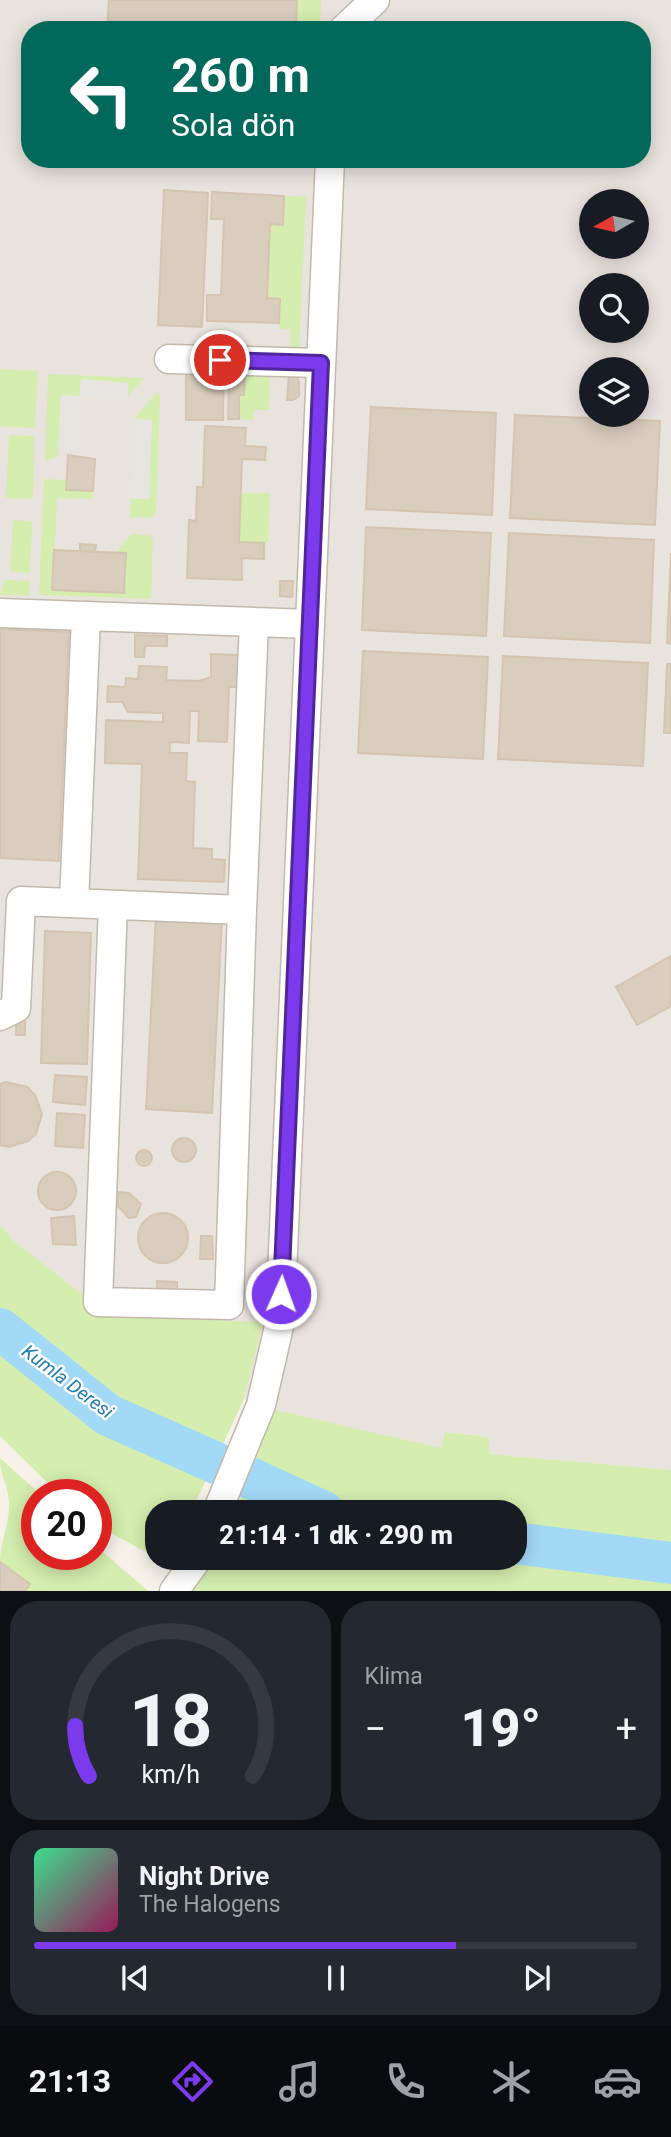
<!DOCTYPE html>
<html lang="tr">
<head>
<meta charset="utf-8">
<style>
  :root { --surface:#171b24; --page:#242831; --text:#f1f3f6; --muted:#9ea1a6; --line:#363941; --accent:#7c3aed }
  body { margin:0; font-family:Roboto,sans-serif; background:var(--page); color:var(--text); height:100vh; display:flex; flex-direction:column; font-size:26px; white-space:nowrap }
  * { box-sizing:border-box; margin:0 }
  p { font-size:23px; color:var(--muted) }
  .icon { flex:none; width:38px; height:38px; fill:none; stroke:currentColor; stroke-width:2; stroke-linecap:round; stroke-linejoin:round }
  .map { position:relative; height:1591px; overflow:hidden }
  .drawer { display:flex; flex-direction:column; gap:10px; padding:10px; background:#0d0f14; flex:1 }
  .drawer>* { flex:none }
  .banner { position:absolute; left:21px; top:21px; width:630px; height:147px; border-radius:28px; box-shadow:0 4px 18px #0003; background:#00695c; color:#fff; overflow:hidden }
  .needle { width:46px; rotate:262deg }
  .buttons { position:absolute; left:579px; top:189px; display:grid; gap:14px }
  .buttons a { display:grid; place-items:center; width:70px; height:70px; border-radius:50%; background:var(--surface); box-shadow:0 4px 18px #0003; font-size:35px }
  .speed { position:absolute; left:21px; top:1479px; display:flex; gap:14px; font-size:35px; font-weight:700; text-align:center }
  .speed>* { display:grid; place-content:center; width:91px; height:91px; border-radius:50%; background:var(--surface); box-shadow:0 4px 18px #0003; line-height:1 }
  .speed .limit { border:10px solid #d22; background:#fff; color:#111 }
  .pin { position:absolute; display:grid; place-items:center; width:60px; height:60px; color:#fff; margin:-30px; border:4px solid #fff; border-radius:50%; box-shadow:0 2px 7px #0007 }
  .me { position:absolute; width:77px; margin:-38px; rotate:2deg; stroke-linejoin:round; filter:drop-shadow(0 0 5px #0008) }
  .turn { display:flex; align-items:center; gap:24px; height:147px; padding:0 35px; font-size:32px }
  .turn .icon { width:91px; height:91px; stroke-width:2.5 }
  .turn b { display:block; font-size:49px; line-height:60px }
  .big { font-size:52px; font-weight:800; line-height:1.1 }
  .drawer .tile { flex:1; display:flex; flex-direction:column; justify-content:center; gap:10px; min-width:0; padding:0 24px; border-radius:28px; background:var(--page) }
  .drawer .dial { align-items:center; gap:0 }
  .dial svg { height:182px; overflow:visible; fill:none; stroke:var(--line); stroke-width:7; stroke-linecap:round; text-anchor:middle }
  .dial text { fill:var(--text); stroke:none }
  .song { display:flex; align-items:center; gap:21px }
  .cover { width:84px; height:84px; border-radius:10px; background:linear-gradient(135deg,hsl(150 70% 55%),hsl(330 70% 35%)) }
  .played { height:7px; border-radius:4px; background:linear-gradient(90deg,var(--accent) 70%,var(--line) 70%) }
  .keys { display:flex; justify-content:space-around; direction:ltr }
  .heat { display:flex; justify-content:space-between; align-items:center; font-size:38px; direction:ltr }
  .drawer .tiles { flex:1; display:grid; gap:10px; grid-template-columns:1fr 1fr }
  .tile:last-child { grid-column:span 2 }
  .trip { position:absolute; left:145px; top:1500px; width:382px; height:70px; border-radius:28px; background:var(--surface); box-shadow:0 4px 18px #0003; font-weight:800; line-height:70px; text-align:center }
  .tab-bar { display:flex; height:112px; justify-content:space-around; align-items:center; background:#090b0e; color:var(--muted) }
  .tab-bar .icon { width:49px; height:49px }
  .tab-bar .active { color:var(--accent) }
  .tab-bar b { font-size:32px; color:var(--text) }
  .map>svg:first-child { display:block }
</style>
</head>
<body>
<div class="map">
<svg width="671" height="1591" viewBox="0 0 671 1591">
  <rect width="100%" height="100%" fill="#f6f2ea"/>
  <path fill="#e9e3de" fill-rule="evenodd" d="M0 0H671V1470L488 1454 489 1437 446 1432 441 1449 285 1413 244 1399 200 1379 80 1296 15 1242 0 1224ZM30 30H642V159H30ZM592 201H637V247H592ZM592 285H637V331H592ZM592 369H637V415H592Z"/>
  <path fill="#d5edaf" d="M297 0H321L320 30H296Z
    M284 196 306 197 299 353 290 352 291 329H279L280 299 267 298 270 224H283Z
    M0 369 38 371 35 428 0 426Z
    M245 372 270 373 269 410H254L253 420 239 419V395H244Z
    M48 374 144 378 128 396V383L81 379 80 396 61 395 58 456 45 462Z
    M157 392 160 395 156 512 150 518 130 517 131 499H149L152 420 134 419Z
    M9 435 34 436 33 499 6 498Z
    M44 479 66 480V490L93 491V499L57 498 53 590 115 553 132 534 149 535 153 539 151 599 39 595Z
    M241 493H270L268 543 239 542Z
    M13 520 32 521 30 573 10 572Z
    M4 580 30 581V596L0 595Z
    M0 1224 15 1242 110 1316 263 1322 244 1399 191 1512H158V1558H171L168 1564 96 1525V1494H59L0 1436Z
    M275 1410 441 1448 445 1432 489 1437V1454L671 1470V1591H190L214 1558H514V1512H235Z
    M0 1458 40 1494H37V1554H96V1546L148 1591H25L30 1584 0 1562C0 1541 10 1523 9 1502 8 1486 0 1475 0 1458Z"/>
  <path fill="#e7e5e1" d="M81 379 128 383V396L125 399 80 396 76 450 58 449 61 395 80 396Z
    M134 419 152 420 149 499H131Z"/>
  <g fill="none" stroke-linecap="round" stroke-linejoin="round">
    <path stroke="#a2d9f7" stroke-width="42" d="M0 1329 108 1415 216 1463
      M250 1478 324 1512
      M514 1543 671 1563"/>
  </g>
  <path fill="#d9cdbe" stroke="#d4c4b0" stroke-width="2" d="M109 0H297L296 30H107Z
    M27 90 30 91V131L25 120Z
    M164 190 208 193 202 327 158 325Z
    M212 192 284 196 283 225 270 224 267 298 280 299 279 323 207 321V295H221L224 219H211Z
    M229 372H245L244 395H239V419H228Z
    M186 373 224 374 223 420H186Z
    M289 374 296 375 299 381V396L293 400H287Z
    M371 407 496 413 492 515 366 509Z
    M515 415 660 421 655 525 510 518Z
    M205 426 246 428 245 446 266 447 265 460 242 459 239 542 264 543V559L242 558V580L187 578 189 520 196 521 197 487H203Z
    M68 455 95 459 93 491 66 490Z
    M366 527 491 533 486 636 362 630Z
    M509 533 654 540 650 643 504 636Z
    M80 544 96 545 95 552 80 551Z
    M54 550 126 553 124 593 52 590Z
    M671 553V644L667 643Z
    M280 581H293L292 597 280 596Z
    M0 629 69 632 59 861 0 858Z
    M135 635 167 636V646H145L144 657H135Z
    M363 651 488 657 483 759 358 753Z
    M211 654 239 655 238 687H229L227 742 198 741 199 711H190L189 743 170 742V753H187L186 781 195 782 193 848 212 849V859L225 860 224 882 138 879 142 764 105 763 106 720 163 722V713L128 712 122 702H107L108 686 125 687 126 678 138 679 139 666 167 667 166 680 199 681 211 677Z
    M503 656 648 663 643 766 498 759Z
    M667 664H671V733H664Z
    M156 915 222 919 212 1113 146 1109Z
    M45 931 91 933 87 1064 41 1063Z
    M671 956V1006L637 1025 616 987Z
    M25 1009V1035H16V1017Z
    M55 1075 87 1077 85 1105 53 1102Z
    M6 1082 27 1087 35 1095 42 1114 36 1134 28 1141 9 1147 0 1145V1084Z
    M57 1113 85 1115 83 1148 55 1146Z
    M172 1150a12 12 0 1 1 24 0a12 12 0 1 1-24 0Z
    M136 1158a8 8 0 1 1 16 0a8 8 0 1 1-16 0Z
    M38 1191a19 19 0 1 1 38 0a19 19 0 1 1-38 0Z
    M117 1192 129 1193 141 1204 136 1217 129 1218 116 1204Z
    M138 1238a25 25 0 1 1 50 0a25 25 0 1 1-50 0Z
    M74 1216 76 1245 53 1244 51 1218Z
    M201 1236H212L213 1259H200Z
    M157 1281 177 1282V1292L157 1291Z
    M0 1562 30 1584 25 1591H0Z"/>
  <g fill="none" stroke-linecap="round" stroke-linejoin="round">
    <defs>
      <path id="minor" d="M343 30 375 0
        M169 359 321 363
        M0 613 310 624
        M74 903 86 616
        M113 905 98 1302 229 1305 242 910
        M0 1016 16 1008 21 901 242 910 254 622
        M217 1512 261 1405 280 1322 330 159
        M174 1591 198 1558"/>
    </defs>
    <use href="#minor" stroke="#c3b9ab" stroke-width="31"/>
    <use href="#minor" stroke="#fff" stroke-width="28"/>
  </g>
  <g fill="none" stroke-linecap="round" stroke-linejoin="round">
    <defs>
      <path id="route" d="M220 360 321 363 281 1294"/>
    </defs>
    <use href="#route" stroke="#51269a" stroke-width="18"/>
    <use href="#route" stroke="#7c3aed" stroke-width="12"/>
  </g>
  <g text-anchor="middle" stroke-width="5" stroke-linejoin="round" paint-order="stroke">
    <g font-size="19" font-style="italic" fill="#237db0" stroke="#fff">
      <text transform="translate(68 1381) rotate(37)" y="7">Kumla Deresi</text>
    </g>
  </g>
</svg>
<div class="buttons">
<a><svg class="needle" viewBox="-14 -14 28 28"><path d="M0-13l5 13h-10z" fill="#e53935"/><path d="M0 13l5-13h-10z" fill="#9ea1a6"/></svg></a>
<a><svg class="icon" aria-label="search" viewBox="0 0 24 24"><circle cx="10" cy="10" r="6"/><path d="M15 15l6 6"/></svg></a>
<a><svg class="icon" aria-label="layers" viewBox="0 0 24 24"><path d="M12 4l9 5-9 5-9-5zM3 14l9 5 9-5"/></svg></a>
</div>
<div class="speed"><div class="limit">20</div></div>
<div class="pin" style="left:220px;top:360px;background:#d93025"><svg class="icon" aria-label="arrive" viewBox="0 0 24 24"><path d="M6 21V4h12l-3 4 3 4H6"/></svg></div>
<svg class="me" style="left:281px;top:1294px" viewBox="-20 -20 40 40"><circle r="17" fill="#7c3aed" stroke="#fff" stroke-width="3"/><path d="M0-11L8 9 0 5-8 9z" fill="#fff"/></svg>
<div class="trip">21:14 · 1 dk · 290 m</div>
<div class="banner">
<div class="turn"><svg class="icon" aria-label="left" viewBox="0 0 24 24"><path d="M17 20v-9H6M10 6l-5 5 5 5"/></svg><div><b>260 m</b>Sola dön</div></div>
</div>
</div>
<section class="drawer">
<div class="tiles">
<div class="tile dial"><svg viewBox="0 0 100 80">
<path d="M14 69A42 42 0 1 1 86 69"/>
<path d="M14 69A42 42 0 0 1 8 47" stroke="#7c3aed"/>
<text x="50" y="56" font-size="32" font-weight="700">18</text>
<text x="50" y="72" font-size="11">km/h</text>
</svg></div>
<div class="tile"><p>Klima</p>
<div class="heat"><a>−</a><b class="big">19°</b><a>+</a></div>
</div>
<div class="tile">
<div class="song"><i class="cover"></i><div><b>Night Drive</b><p>The Halogens</p></div></div>
<div class="played"></div>
<div class="keys"><svg class="icon" aria-label="previous" viewBox="0 0 24 24"><path d="M18 5L8 12l10 7zM5 5v14"/></svg><svg class="icon" aria-label="pause" viewBox="0 0 24 24"><path d="M8 5v14M16 5v14"/></svg><svg class="icon" aria-label="next" viewBox="0 0 24 24"><path d="M6 5l10 7-10 7zM19 5v14"/></svg></div>
</div>
</div>
</section>
<nav class="tab-bar">
<b>21:13</b>
<svg class="icon active" aria-label="directions" viewBox="0 0 24 24"><path d="M12 3l9 9-9 9-9-9zM9 14v-3h6M13 9l2 2-2 2"/></svg>
<svg class="icon" aria-label="music" viewBox="0 0 24 24"><path d="M9 18V5l10-2v13"/><circle cx="6" cy="18" r="3"/><circle cx="16" cy="16" r="3"/></svg>
<svg class="icon" aria-label="phone" viewBox="0 0 24 24"><path d="M5 4h4l2 5-3 2q2 4 5 5l2-3 5 2v4C11 20 4 13 5 4z"/></svg>
<svg class="icon" aria-label="climate" viewBox="0 0 24 24"><path d="M12 3v18M4 7l16 10M4 17L20 7"/></svg>
<svg class="icon" aria-label="car" viewBox="0 0 24 24"><path d="M5 17H2v-5l4-1 3-4h7l3 4 3 1v5h-3M9 17h6M6 11h13"/><circle cx="7" cy="17" r="2"/><circle cx="17" cy="17" r="2"/></svg>
</nav>
</body>
</html>
